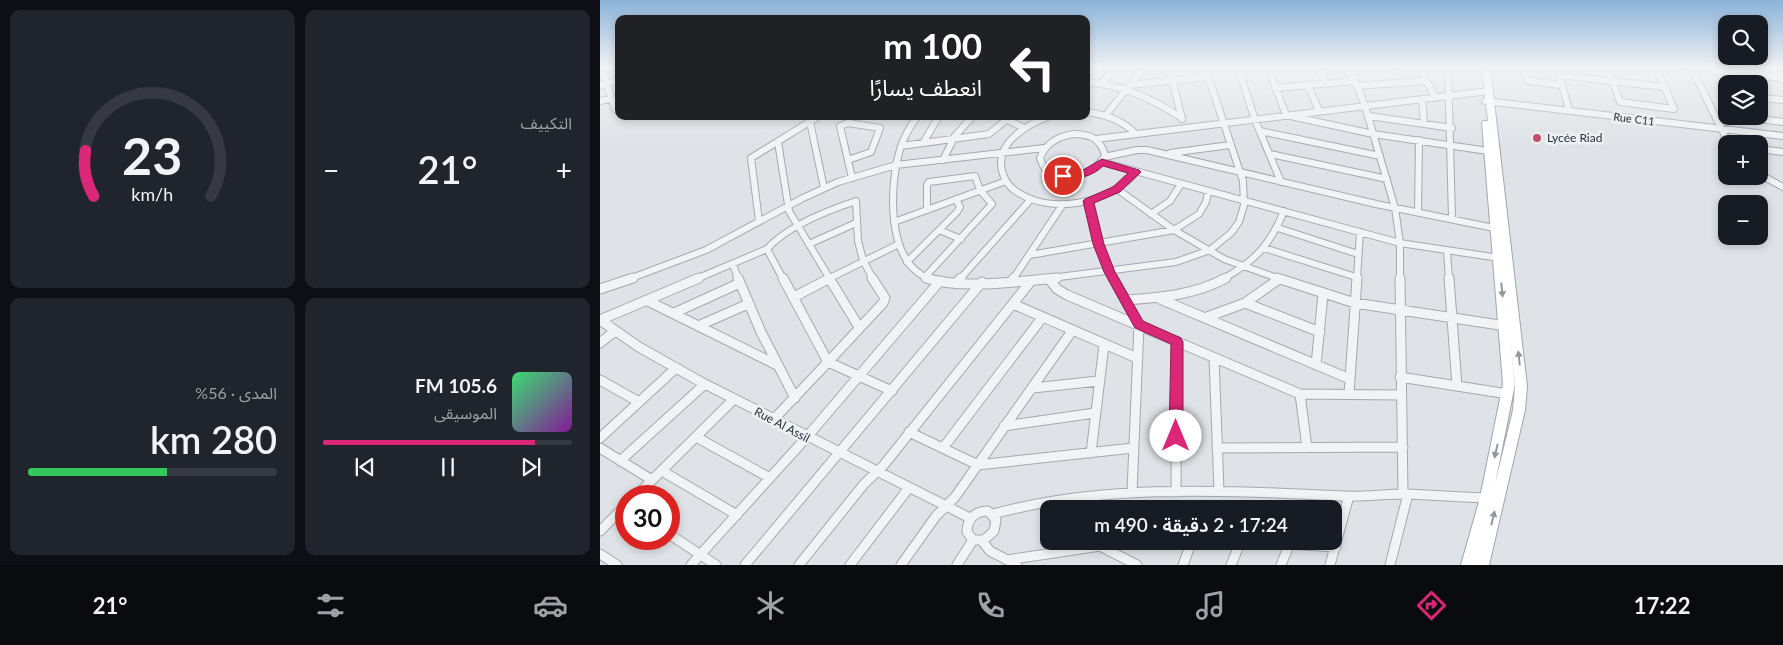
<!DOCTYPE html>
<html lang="ar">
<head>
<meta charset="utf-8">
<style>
  :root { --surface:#171b24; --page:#20242c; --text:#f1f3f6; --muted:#9ea1a6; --line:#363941; --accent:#db2777 }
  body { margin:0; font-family:Lato,"Noto Sans Arabic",sans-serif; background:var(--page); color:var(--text); direction:rtl; height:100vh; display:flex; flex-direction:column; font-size:19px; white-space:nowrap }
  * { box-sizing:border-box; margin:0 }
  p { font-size:16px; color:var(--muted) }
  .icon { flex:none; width:28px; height:28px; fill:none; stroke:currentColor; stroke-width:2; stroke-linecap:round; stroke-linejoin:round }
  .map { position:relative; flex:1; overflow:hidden; direction:ltr }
  .drawer { display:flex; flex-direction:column; gap:10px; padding:10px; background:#0d0f14; width:600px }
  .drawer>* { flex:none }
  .guide { position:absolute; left:15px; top:15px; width:475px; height:105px; border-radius:10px; box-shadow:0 2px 8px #0003; direction:rtl; background:#202124; color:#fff; overflow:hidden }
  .tools { position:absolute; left:1118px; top:15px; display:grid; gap:10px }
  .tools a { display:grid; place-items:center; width:50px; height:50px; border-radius:10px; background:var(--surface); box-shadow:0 2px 8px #0003; font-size:25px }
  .speed { position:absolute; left:15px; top:485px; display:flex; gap:10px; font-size:25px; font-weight:700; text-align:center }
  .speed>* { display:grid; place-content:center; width:65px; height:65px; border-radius:50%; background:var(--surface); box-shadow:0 2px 8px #0003; line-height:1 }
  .speed .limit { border:8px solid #d22; background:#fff; color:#111 }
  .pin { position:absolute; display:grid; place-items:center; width:42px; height:42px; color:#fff; margin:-21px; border:2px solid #fff; border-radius:50%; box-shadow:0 1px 5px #0007 }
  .me { position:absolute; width:55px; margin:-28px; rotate:0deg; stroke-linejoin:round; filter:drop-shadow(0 0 4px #0008) }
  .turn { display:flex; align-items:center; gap:18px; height:105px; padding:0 25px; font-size:22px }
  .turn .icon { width:65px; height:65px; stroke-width:2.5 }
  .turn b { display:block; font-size:35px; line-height:42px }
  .big { font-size:38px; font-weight:600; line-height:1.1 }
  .drawer .widget { flex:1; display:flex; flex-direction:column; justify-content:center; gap:8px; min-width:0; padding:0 18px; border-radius:10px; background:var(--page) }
  .drawer .dial { align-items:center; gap:0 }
  .dial svg { height:130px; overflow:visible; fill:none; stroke:var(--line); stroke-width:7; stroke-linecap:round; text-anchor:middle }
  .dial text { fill:var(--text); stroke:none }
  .song { display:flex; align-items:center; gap:15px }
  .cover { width:60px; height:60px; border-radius:8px; background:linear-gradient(135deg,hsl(140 70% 55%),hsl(290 70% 35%)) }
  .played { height:5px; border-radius:2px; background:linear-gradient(90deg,var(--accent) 85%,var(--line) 85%) }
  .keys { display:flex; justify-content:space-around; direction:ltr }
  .heat { display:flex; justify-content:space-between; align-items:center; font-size:28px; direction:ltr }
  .charge { height:8px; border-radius:4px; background:linear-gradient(90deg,#34c759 56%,var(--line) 0) }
  .drawer .tiles { flex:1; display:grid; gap:10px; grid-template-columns:repeat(2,1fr) }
  .trip { position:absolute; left:440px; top:500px; width:302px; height:50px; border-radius:10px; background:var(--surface); box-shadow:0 2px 8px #0003; font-weight:600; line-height:50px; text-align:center; direction:rtl }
  .dock { display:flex; height:80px; justify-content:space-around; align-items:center; background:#090b0e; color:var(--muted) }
  .dock .icon { width:35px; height:35px }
  .dock .on { color:var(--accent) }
  .dock b { font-size:22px; color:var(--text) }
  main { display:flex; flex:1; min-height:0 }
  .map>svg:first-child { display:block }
</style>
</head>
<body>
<main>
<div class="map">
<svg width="1183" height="565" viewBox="0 0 1183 565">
  <rect width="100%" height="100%" fill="#dfe2e6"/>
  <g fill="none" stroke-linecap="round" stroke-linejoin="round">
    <defs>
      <path id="minor-far1" d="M1 67 15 109
        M569 67 582 119
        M638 67 655 120 681 182
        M668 67 686 115 773 134 888 151
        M719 67 726 84
        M746 67 755 81 765 106 795 208 800 243V279
        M819 67 835 97
        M848 67 852 219
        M924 67 928 81 961 85
        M957 67 969 110
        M1008 67 1020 102 1074 109 1056 67
        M1090 67 1183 78
        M1091 67 1129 144
        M1173 67 1182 80
        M1127 69 1135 84
        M747 71 792 67
        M959 75 1064 87
        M486 82C522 85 551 98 582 118
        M502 83 516 67
        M529 85 608 77
        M708 85 719 111
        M0 86 19 80
        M757 86 826 81
        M675 88 755 81
        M1159 98 1183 100
        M822 99 824 124
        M0 101 12 98
        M885 101 1183 136
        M486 112C506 114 522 120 536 134
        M506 115 544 67
        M318 116C311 125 305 135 301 146 289 184 285 263 330 279
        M399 116 424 128
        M450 116C428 124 395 142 402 171 404 179 408 185 414 190 451 216 508 204 536 172
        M769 116 852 128
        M1153 116 1159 119 1183 122
        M210 122 224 188
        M660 131 780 156
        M473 134C490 134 500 138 505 155 496 174 462 187 445 169 443 166 441 161 440 158 446 143 457 137 473 134Z
        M496 139 889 91
        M178 142 189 211 230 279
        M323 143 339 116
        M301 146 389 134 411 116
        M1159 149 1183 152
        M570 153 630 145
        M670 154 787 179
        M504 157 537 150H547L776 204 899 229
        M248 160 271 152 280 128 248 123 240 126 252 178
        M343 160 355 136 373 116
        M502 162 800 243 899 258
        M1159 174 1183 187
        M517 189 574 230 624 259 680 279
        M488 201 499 244 514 279
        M818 212 819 140
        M551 214 570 201 581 184
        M159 221 151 158 219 116
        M294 222 406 181
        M678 228 758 254
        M339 230 361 239
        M209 244 256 223
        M664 248 756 277
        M847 251 849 279
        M430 255 574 230 599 214 606 202 608 192
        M307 262 357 212 360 207 356 199
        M133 264 138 279
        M325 277 392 204 380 190 375 176 329 182 327 185V210
        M29 279 106 250 203 198 238 182 296 165 444 148
        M96 279 167 249
        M183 279 167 249C186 227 229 210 256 201L258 241 263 260 273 279
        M228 279 299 244
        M360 279 431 199
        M413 279 463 204
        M443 279 576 262 610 250 631 233 639 222 644 205 643 181 605 67
        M623 279C655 261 670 245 684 211
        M757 279 760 232"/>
      <path id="minor" d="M138 278 161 332 195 398
        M183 278 228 362
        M229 278 259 327
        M326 278C361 290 420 281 457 278
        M513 278 539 325 532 492
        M677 278 755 303 906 326
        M800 278 803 494
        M849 278 857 386
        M449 279 457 289 467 295 700 394 800 395
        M412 281 414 278
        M357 282 361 278
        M0 289 33 278
        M194 297 230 278
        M560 299 750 379
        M525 300C559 298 595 295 626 278
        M48 301 177 365
        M645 303 720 332
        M413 304 537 358
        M74 313 140 283
        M607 317 645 303 679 279
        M0 320 39 347 101 382 370 518
        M0 320 99 278
        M98 326 148 304
        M0 343 15 331
        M614 358 619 491
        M228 362 292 391
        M228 362 283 303 285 298 272 278
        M716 365 723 294
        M800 377 908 394
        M0 380 39 402
        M433 388 498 381
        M700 394 707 448
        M749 394 757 278
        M173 420 228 362
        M404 426 495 413
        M309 432 378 465 533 448
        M96 437 170 478
        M0 438 76 368
        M0 448 52 480
        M343 448 442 318
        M617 448 803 447
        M491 453 504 345
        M20 461 105 384
        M62 471 137 515
        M576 492 577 341
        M36 496 133 400
        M388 511 396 520 394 531 384 540H373L367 532C367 519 375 511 388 511Z
        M393 514C507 483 627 491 744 496 764 497 784 494 805 494 832 495 860 497 888 498
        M0 531 26 505
        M69 534 116 565
        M382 541 390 551 417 565
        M638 541 736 547
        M500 546 537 565
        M0 554 17 565
        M407 560 500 546 561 541
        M91 565 206 438 340 281
        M145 565 382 282
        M199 565 264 484 283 466 431 281
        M250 565 308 489
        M301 565 336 516 355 497 472 331
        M357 565 373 540
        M583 565 592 541
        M631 565 641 541
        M681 565 690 543
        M730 565 749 496
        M790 565 808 494"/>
      <path id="major" d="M882 67H890L927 386 925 410 889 565H875L882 537 875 565H861L880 498 903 384 882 123 883 121H888ZM909 327 915 386 913 410 895 484 915 384Z"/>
    </defs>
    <use href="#minor-far1" stroke="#a5a9af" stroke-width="8"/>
    <use href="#minor" stroke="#a5a9af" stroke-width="11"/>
    <use href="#major" stroke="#9fa7b0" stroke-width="2"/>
    <use href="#minor-far1" stroke="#f1f3f5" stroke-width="6"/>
    <use href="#minor" stroke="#f1f3f5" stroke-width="9"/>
    <use href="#major" fill="#fff" fill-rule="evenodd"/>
  </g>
  <defs><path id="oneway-solid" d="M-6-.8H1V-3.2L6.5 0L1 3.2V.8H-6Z" transform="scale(1.25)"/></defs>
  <g fill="#94989d">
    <use href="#oneway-solid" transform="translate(902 290) rotate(84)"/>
    <use href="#oneway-solid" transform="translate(919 358) rotate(-96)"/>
    <use href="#oneway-solid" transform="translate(896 451) rotate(103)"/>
    <use href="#oneway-solid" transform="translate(893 518) rotate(-76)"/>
  </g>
  <linearGradient id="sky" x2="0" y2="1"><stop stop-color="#8ab3d9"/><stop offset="0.46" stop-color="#f1f2f4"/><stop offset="1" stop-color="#f1f2f4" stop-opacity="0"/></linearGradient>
  <rect width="1183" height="146" fill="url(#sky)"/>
  <path fill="#db2777" stroke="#8e194d" d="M502 159 539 170 541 172 520 192 494 203 504 244 515 272 543 321 581 338 583 342V436L581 440 576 442 571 440 569 436 571 344 535 328 504 272 493 244 483 201 485 199 513 187 528 173 503 166C492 177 478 178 463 180L458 176 463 173 483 170Z"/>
  <circle fill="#be5166" stroke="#eef1f4" stroke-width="2" cx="937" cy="138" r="5"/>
  <g text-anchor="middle" stroke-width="5" stroke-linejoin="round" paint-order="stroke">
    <g font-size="11" fill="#2a313b" stroke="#eef1f4">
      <text transform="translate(1034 119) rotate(7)" y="4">Rue C11</text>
    </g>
    <g font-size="12" fill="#2a313b" stroke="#eef1f4" text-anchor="start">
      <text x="947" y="142">Lycée Riad</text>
    </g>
    <g font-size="12" fill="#2a313b" stroke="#eef1f4">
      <text transform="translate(182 425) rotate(28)" y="4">Rue Al Assil</text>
    </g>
  </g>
</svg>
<div class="tools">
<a><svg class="icon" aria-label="search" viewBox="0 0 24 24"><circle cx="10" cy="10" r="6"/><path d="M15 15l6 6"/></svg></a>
<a><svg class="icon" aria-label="layers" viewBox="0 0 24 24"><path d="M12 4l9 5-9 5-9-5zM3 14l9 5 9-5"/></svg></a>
<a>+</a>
<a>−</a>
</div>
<div class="speed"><div class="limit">30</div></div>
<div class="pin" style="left:463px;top:176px;background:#d93025"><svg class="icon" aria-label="arrive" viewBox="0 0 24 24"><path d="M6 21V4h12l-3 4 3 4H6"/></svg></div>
<svg class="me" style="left:576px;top:436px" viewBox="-20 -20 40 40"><circle r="19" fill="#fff"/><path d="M0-13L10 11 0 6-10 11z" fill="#db2777"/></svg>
<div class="trip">17:24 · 2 دقيقة · 490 m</div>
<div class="guide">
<div class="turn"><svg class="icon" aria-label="left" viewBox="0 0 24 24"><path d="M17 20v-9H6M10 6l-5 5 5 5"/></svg><div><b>100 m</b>انعطف يسارًا</div></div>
</div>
</div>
<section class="drawer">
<div class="tiles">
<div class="widget"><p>التكييف</p>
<div class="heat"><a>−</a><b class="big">21°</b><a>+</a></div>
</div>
<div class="widget dial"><svg viewBox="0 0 100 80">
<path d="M14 69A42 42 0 1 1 86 69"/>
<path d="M14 69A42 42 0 0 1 9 41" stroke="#db2777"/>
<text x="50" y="56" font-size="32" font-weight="700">23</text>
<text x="50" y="72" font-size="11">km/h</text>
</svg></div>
<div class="widget">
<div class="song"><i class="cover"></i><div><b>105.6 FM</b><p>الموسيقى</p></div></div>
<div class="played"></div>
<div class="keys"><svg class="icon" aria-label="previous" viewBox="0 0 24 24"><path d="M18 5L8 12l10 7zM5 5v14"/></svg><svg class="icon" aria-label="pause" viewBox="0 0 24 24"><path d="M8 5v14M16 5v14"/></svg><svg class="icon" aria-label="next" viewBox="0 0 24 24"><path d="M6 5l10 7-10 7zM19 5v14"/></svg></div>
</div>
<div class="widget"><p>المدى · 56%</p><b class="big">280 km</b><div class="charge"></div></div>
</div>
</section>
</main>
<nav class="dock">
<b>17:22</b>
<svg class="icon on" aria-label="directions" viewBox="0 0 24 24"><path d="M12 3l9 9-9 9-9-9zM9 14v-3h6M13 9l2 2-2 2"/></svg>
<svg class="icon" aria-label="music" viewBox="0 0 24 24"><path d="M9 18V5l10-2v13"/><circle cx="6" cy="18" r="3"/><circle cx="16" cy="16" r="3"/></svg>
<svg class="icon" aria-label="phone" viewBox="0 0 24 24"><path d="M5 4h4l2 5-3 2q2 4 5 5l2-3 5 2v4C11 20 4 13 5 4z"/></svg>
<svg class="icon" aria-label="climate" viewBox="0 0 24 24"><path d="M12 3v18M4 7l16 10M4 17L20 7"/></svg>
<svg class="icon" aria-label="car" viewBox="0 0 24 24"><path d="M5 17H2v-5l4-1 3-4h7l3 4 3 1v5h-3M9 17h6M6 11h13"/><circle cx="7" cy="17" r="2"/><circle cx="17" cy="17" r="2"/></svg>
<svg class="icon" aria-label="filters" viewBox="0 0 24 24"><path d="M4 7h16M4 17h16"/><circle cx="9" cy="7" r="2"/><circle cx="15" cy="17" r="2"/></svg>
<b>21°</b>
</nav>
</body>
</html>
